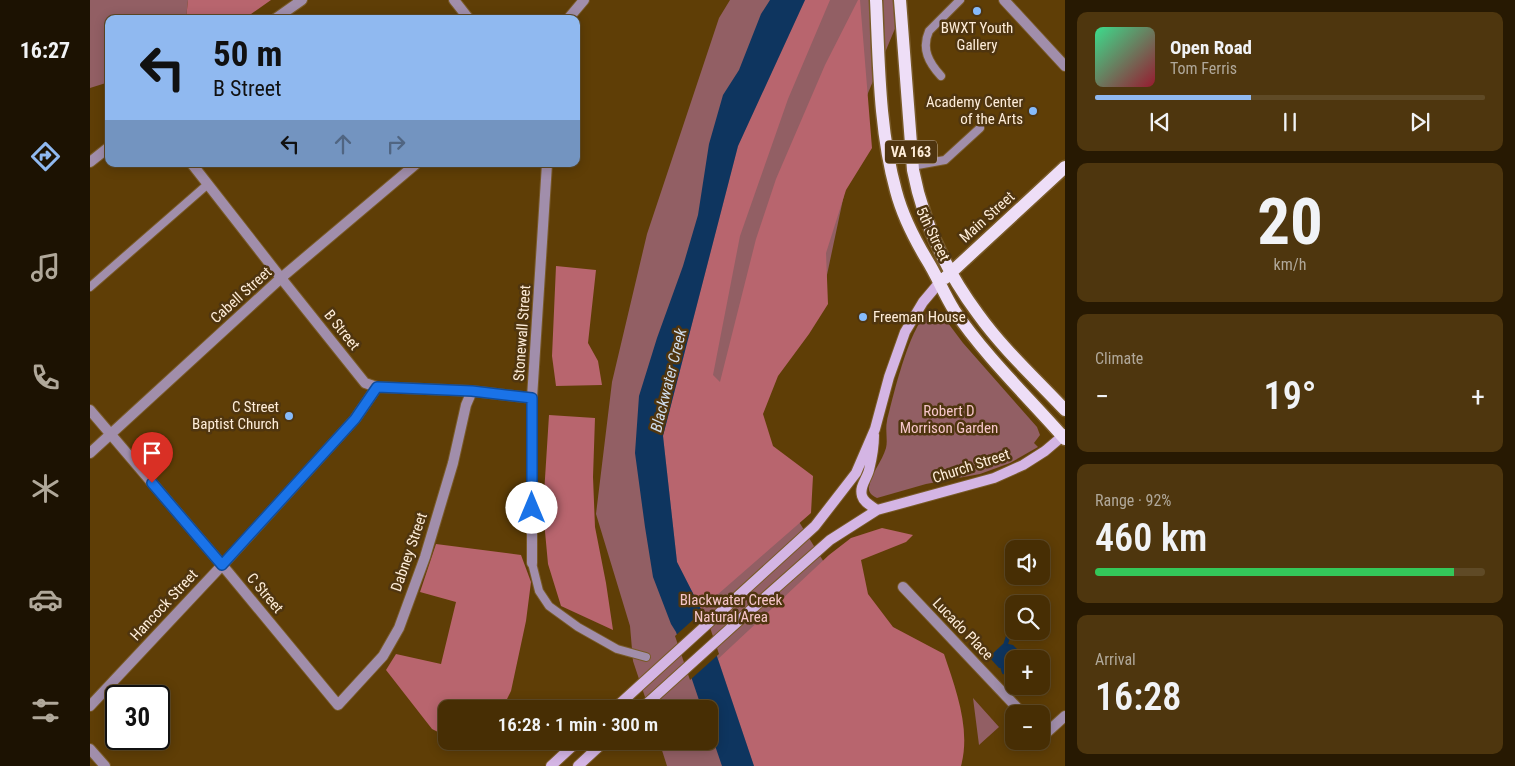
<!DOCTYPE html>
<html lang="en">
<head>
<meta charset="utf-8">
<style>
  :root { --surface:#472e04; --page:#4e360e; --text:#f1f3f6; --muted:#b0a89a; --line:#5f4a26; --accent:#90b9f0 }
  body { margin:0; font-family:"Roboto Condensed",sans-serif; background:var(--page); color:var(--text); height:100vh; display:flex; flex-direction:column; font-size:19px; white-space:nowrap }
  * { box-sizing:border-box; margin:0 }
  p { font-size:16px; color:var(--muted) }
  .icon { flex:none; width:28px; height:28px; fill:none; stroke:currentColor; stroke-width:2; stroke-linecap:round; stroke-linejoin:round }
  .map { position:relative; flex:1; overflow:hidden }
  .sheet { display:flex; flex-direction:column; gap:12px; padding:12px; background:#271902; width:450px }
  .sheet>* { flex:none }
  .top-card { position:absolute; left:15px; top:15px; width:475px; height:152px; border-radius:10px; box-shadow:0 2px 12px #0003,0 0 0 1px var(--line); background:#90b9f0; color:#111; overflow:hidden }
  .controls { position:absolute; left:915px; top:540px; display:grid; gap:10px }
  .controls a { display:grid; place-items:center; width:45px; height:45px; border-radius:10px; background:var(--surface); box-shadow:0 2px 12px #0003,0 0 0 1px var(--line); font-size:25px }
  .speed { position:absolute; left:15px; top:685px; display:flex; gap:10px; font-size:25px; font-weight:700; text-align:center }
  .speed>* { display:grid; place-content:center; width:65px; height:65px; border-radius:50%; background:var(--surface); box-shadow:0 2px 12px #0003,0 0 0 1px var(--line); line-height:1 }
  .speed .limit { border:2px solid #111; border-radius:8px; background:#fff; color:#111 }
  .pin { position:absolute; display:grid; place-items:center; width:42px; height:42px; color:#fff; margin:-51px -21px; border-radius:50% 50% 50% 0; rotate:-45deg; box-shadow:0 0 5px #0007 }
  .pin .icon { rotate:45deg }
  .me { position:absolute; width:55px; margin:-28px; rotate:0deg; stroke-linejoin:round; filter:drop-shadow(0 0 4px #0008) }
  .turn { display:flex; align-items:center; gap:18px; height:105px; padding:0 25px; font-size:22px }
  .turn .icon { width:65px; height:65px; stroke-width:2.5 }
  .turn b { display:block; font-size:35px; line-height:42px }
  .lanes { display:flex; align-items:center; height:48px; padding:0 25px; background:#0003; justify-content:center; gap:25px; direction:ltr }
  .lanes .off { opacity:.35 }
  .big { font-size:38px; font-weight:600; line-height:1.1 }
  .sheet .tile { flex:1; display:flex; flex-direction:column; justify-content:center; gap:8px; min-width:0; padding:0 18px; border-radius:10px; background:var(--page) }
  .sheet .dial { align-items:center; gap:0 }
  .dial b { font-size:65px; line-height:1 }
  .song { display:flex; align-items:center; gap:15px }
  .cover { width:60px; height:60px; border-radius:8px; background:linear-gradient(135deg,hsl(150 70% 55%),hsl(350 70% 35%)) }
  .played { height:5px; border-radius:2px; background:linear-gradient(90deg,var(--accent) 40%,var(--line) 40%) }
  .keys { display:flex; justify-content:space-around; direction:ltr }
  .heat { display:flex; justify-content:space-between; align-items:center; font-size:28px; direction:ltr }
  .charge { height:8px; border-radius:4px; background:linear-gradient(90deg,#34c759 92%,var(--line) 0) }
  .trip { position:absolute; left:348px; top:700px; width:280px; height:50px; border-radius:10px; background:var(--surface); box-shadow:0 2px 12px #0003,0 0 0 1px var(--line); font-weight:600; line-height:50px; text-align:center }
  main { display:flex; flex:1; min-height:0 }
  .tabs { display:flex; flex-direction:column; width:90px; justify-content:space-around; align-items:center; background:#1c1202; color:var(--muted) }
  .tabs .icon { width:35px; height:35px }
  .tabs .selected { color:var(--accent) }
  .tabs b { font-size:22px; color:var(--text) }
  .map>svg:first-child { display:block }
</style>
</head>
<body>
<main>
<nav class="tabs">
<b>16:27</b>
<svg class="icon selected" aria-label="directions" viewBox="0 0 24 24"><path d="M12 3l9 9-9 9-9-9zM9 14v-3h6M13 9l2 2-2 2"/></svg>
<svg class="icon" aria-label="music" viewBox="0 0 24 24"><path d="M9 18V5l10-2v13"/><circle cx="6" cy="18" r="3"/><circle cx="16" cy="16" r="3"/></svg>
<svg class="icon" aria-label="phone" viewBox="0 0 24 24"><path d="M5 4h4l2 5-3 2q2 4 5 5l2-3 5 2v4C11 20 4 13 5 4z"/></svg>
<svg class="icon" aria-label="climate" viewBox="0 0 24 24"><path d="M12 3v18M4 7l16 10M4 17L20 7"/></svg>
<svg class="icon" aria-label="car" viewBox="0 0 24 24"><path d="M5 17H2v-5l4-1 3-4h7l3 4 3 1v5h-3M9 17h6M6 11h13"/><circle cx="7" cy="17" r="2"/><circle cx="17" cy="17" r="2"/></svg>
<svg class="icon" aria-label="filters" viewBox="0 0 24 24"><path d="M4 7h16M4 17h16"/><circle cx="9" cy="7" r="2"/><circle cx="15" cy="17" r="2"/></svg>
</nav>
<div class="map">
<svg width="975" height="766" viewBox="0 0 975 766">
  <rect width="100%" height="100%" fill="#5f3e06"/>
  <path fill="#925f64" d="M0 0H98L96 19H19V82L0 88Z
    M640 0H817L773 105 734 289 681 349 667 433 690 491 740 572 754 766H577L569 741H619V709H559L543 661 540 626 506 514 522 382 557 234 629 18Z
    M840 311 842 316 847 315 850 318 855 319 873 343 947 427 950 435 944 443 948 447 920 463 890 474 836 484 787 498C783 496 778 493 779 487 781 473 792 462 796 448 798 440 795 430 797 421 803 397 820 323 840 311Z
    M883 698 909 727 889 745Z"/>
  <path fill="#b8656e" d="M98 0H181L154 19H96Z
    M715 0H740L698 99 650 236 623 375 630 382 666 239 686 179 735 65 768 0H770L782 148 756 190 736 253 738 304 719 334 688 376 673 414 683 446 723 476 721 513 611 609 587 562 573 436 648 146Z
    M466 266 506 270 498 343 508 361 512 385 466 386 462 356Z
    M459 415 505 418 503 477 505 527 516 583 523 630 471 606 458 564 453 510Z
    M792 528 823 535 816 542 771 560 778 594 803 627 854 654C866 690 881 729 871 766H664L628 659 739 555 761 538Z
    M346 544 431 555 441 582 436 621 421 691 412 709H356V736L342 729 296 670 306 654 351 664 366 602 330 592Z"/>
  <path fill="#0e355f" d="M680 0H715L648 146 573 436 587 562 611 609 664 766H632L619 728V709H612L586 632 581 624 563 577 555 527 545 453 549 396 567 338 593 266 608 215 619 144 633 95 649 70 671 14Z
    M914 643 923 645 932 654 927 659H924V662L915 669 909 668 899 657Z"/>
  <path fill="#5f3e06" d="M614 610 629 654 600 680 585 636Z"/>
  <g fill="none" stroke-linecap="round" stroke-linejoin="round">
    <path stroke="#0e355f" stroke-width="4.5" d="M916 643 918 637
      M913 669 914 672"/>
    <defs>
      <path id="service" d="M851 76C839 63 831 49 839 31L870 0
        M822 166 855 160 890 128
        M0 287 118 184
        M442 563 449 591 459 606 488 627 527 649 556 657"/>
      <path id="minor" d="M364 0 379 19
        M914 0 975 66
        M185 19 212 0
        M478 19 494 0
        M0 162 19 147
        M102 164 191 278 275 383 287 387 382 391 442 398
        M0 410 138 572 248 705 293 656 309 628 335 557 363 463 376 405 382 391
        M0 453 191 278 326 164
        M442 563V398L457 164
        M813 587 933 714
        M0 706 137 560 265 419 287 387
        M951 732 954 735 975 716
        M0 749 15 766"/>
      <path id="secondary" d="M784 435C784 447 782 458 779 470 777 479 769 486 772 496 774 503 782 506 787 510
        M524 709 725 526 766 473 785 429 799 377 815 332 833 302 849 283
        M551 709 654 616 740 540 787 510 904 478 933 465 955 451 975 434
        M461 766 488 741
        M488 766 515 741"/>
      <path id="primary" d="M786 0C789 63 789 130 806 191 812 214 825 240 837 260 847 276 854 294 864 310 895 356 938 397 975 439
        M810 0 823 170C833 222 856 271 888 314 913 349 946 379 975 410
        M855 278 975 167"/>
    </defs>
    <use href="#service" stroke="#785a28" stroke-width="10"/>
    <use href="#minor" stroke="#785a28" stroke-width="12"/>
    <use href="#secondary" stroke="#785a28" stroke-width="12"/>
    <use href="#primary" stroke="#785a28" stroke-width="15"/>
    <use href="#service" stroke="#a18eab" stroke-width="8"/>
    <use href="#minor" stroke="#a18eab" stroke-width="10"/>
    <use href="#secondary" stroke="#d4b5e4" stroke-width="10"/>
    <use href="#primary" stroke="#eedef7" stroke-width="12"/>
  </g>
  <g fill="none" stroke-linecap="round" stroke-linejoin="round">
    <defs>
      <path id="route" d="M62 483 132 565 265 419 287 387 382 391 442 398V508"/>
    </defs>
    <use href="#route" stroke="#114b97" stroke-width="12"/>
    <use href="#route" stroke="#1a73e8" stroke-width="9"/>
  </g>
  <g fill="#86bbfb" stroke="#4f350f" stroke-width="2">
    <circle cx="887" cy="11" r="5"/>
    <circle cx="943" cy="111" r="5"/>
    <circle cx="773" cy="317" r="5"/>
    <circle cx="199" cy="416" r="5"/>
  </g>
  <g text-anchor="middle" stroke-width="5" stroke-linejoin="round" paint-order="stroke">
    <rect fill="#4f350f" stroke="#cab69c" stroke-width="1" x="795" y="140.5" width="52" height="23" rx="4"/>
    <g font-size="14" font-weight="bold" fill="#feedd9">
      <text x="821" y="157">VA 163</text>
    </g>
    <g font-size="15" fill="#feedd9" stroke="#4f350f" text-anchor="end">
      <text x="887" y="33" text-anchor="middle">BWXT Youth<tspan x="887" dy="17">Gallery</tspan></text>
      <text x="933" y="107">Academy Center<tspan x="933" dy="17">of the Arts</tspan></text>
      <text x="783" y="322" text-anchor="start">Freeman House</text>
      <text x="189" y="412">C Street<tspan x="189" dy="17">Baptist Church</tspan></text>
    </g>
    <g font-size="15" fill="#feedd9" stroke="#4f350f">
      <text transform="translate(897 217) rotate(-42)" y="5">Main Street</text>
      <text transform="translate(843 234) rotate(64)" y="5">5th Street</text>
      <text transform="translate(151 295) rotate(-42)" y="5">Cabell Street</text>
      <text transform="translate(252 330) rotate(51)" y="5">B Street</text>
      <text transform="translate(432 333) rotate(-86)" y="5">Stonewall Street</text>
      <text transform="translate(881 466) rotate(-18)" y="5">Church Street</text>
      <text transform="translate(319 552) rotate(-71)" y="5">Dabney Street</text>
      <text transform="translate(175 593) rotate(50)" y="5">C Street</text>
      <text transform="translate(74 605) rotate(-47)" y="5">Hancock Street</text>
      <text transform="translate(873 629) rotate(46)" y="5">Lucado Place</text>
    </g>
    <g font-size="15" fill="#f6c6ca" stroke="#4f350f">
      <text x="859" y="416">Robert D<tspan x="859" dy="17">Morrison Garden</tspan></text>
      <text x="641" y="605">Blackwater Creek<tspan x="641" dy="17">Natural Area</tspan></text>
    </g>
    <g font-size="16" font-style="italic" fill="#cfdded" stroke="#4f350f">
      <text transform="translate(578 380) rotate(-76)" y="6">Blackwater Creek</text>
    </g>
  </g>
</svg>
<div class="controls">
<a><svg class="icon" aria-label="sound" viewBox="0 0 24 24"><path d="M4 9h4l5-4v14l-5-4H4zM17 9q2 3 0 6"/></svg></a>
<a><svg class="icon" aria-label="search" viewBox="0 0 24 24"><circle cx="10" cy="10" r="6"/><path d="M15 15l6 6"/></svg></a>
<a>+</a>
<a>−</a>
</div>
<div class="speed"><div class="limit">30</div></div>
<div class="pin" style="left:62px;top:483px;background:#d93025"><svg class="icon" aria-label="arrive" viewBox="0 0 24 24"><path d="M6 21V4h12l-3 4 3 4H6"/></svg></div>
<svg class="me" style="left:442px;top:508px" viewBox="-20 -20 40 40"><circle r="19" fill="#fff"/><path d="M0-13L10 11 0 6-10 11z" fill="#1a73e8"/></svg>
<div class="trip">16:28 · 1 min · 300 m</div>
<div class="top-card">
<div class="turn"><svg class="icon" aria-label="left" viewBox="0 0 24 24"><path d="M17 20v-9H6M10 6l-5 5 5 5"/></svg><div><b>50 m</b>B Street</div></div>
<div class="lanes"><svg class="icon" aria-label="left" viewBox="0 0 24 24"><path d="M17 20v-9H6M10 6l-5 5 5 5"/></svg><svg class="icon off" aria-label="ahead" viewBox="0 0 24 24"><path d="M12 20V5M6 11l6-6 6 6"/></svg><svg class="icon off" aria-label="right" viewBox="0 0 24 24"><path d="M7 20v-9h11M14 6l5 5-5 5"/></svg></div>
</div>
</div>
<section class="sheet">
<div class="tile">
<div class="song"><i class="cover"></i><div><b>Open Road</b><p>Tom Ferris</p></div></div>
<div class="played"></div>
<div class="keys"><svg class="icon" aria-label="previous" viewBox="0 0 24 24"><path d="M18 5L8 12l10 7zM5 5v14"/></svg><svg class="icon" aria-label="pause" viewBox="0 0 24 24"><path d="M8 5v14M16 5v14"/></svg><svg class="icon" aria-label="next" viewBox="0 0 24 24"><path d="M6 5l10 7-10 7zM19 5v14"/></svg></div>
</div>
<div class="tile dial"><b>20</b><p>km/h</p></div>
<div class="tile"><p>Climate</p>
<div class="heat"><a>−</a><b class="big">19°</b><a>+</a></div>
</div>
<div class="tile"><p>Range · 92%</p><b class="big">460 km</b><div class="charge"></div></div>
<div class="tile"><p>Arrival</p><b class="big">16:28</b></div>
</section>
</main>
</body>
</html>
